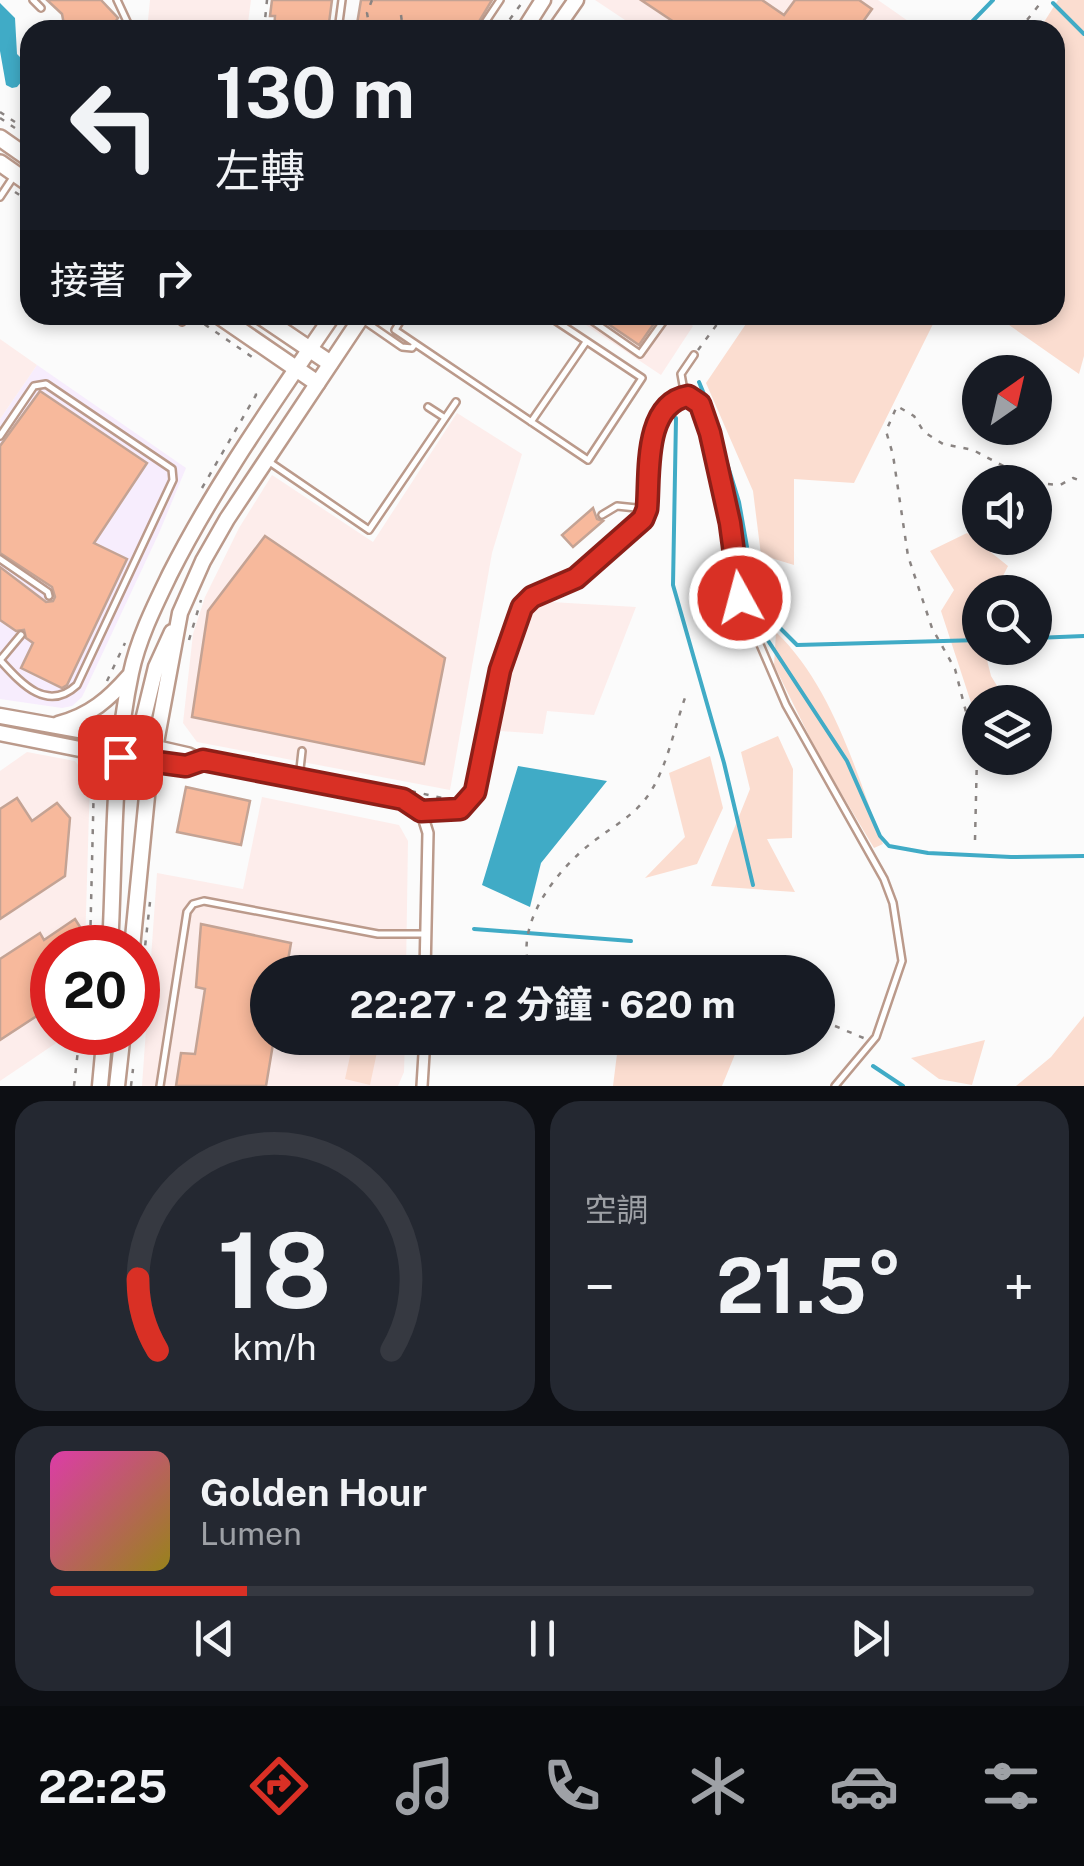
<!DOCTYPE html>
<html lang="zh-TW">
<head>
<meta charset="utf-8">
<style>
  :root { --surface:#171b24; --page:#242831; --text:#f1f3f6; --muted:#9ea1a6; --line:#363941; --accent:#d93025 }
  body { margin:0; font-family:"Public Sans","Noto Sans TC",sans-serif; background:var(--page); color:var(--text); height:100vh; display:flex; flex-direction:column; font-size:38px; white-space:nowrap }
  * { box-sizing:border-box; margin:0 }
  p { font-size:32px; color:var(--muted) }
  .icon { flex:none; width:55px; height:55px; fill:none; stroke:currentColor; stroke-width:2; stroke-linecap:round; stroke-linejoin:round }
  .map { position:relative; height:1086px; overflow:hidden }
  .drawer { display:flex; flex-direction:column; gap:15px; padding:15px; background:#0d0f14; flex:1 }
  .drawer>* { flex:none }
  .hud { position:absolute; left:20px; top:20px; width:1045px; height:305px; border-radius:30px; box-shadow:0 5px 15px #0003; background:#171b24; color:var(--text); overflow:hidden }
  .needle { width:65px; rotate:34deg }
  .tools { position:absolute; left:962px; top:355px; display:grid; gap:20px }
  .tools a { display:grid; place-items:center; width:90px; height:90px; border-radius:50%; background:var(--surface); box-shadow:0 5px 15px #0003; font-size:50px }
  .speed { position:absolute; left:30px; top:925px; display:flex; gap:20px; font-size:50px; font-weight:700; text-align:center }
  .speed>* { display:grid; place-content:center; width:130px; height:130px; border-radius:50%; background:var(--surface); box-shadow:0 5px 15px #0003; line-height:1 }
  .speed .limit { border:15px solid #d22; background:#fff; color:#111 }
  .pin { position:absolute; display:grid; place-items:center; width:85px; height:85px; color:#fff; margin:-42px; border-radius:20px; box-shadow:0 5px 15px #0006 }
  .me { position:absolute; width:110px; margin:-55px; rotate:353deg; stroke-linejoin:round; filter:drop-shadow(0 0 8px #0008) }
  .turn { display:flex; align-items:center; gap:35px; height:210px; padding:0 30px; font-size:45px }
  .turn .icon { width:130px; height:130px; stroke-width:2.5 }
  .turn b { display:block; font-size:70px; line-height:85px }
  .then { display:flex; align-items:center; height:95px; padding:0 30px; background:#0003; gap:20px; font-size:38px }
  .big { font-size:75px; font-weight:700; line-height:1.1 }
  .drawer .card { flex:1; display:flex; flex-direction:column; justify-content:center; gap:15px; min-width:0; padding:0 35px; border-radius:30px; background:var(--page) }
  .drawer .dial { align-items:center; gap:0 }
  .dial svg { height:260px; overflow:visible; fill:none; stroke:var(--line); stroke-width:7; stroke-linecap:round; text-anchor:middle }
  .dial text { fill:var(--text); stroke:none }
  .song { display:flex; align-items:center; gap:30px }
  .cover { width:120px; height:120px; border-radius:15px; background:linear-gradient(135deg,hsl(320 70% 55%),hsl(50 70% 35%)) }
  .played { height:10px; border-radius:5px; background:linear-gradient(90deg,var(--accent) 20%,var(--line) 20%) }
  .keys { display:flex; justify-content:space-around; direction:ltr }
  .heat { display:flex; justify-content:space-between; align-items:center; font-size:55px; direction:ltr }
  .drawer .tiles { flex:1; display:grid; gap:15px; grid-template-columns:1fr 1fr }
  .card:last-child { grid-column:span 2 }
  .trip { position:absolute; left:250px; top:955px; width:585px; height:100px; border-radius:50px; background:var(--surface); box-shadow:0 5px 15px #0003; font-weight:700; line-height:100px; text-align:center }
  .tabs { display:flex; height:160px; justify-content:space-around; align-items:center; background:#090b0e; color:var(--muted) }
  .tabs .icon { width:70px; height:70px }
  .tabs .selected { color:var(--accent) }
  .tabs b { font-size:45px; color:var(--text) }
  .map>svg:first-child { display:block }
</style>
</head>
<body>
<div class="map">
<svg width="1084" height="1086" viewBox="0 0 1084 1086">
  <rect width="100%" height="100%" fill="#fbfbfb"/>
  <path fill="#f7edfd" d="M37 365 186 468 159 533 82 697 72 706 62 708 0 699V419Z"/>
  <path fill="#fdedeb" d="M150 0H251L247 30H147Z
    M595 0H878L921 30H640Z
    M571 315H678L693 326 661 375Z
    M0 339 37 365 0 419Z
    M457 413 522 454 492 553 450 790 197 742 183 723 193 634 205 597 239 528 272 475 373 542Z
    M534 601 636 607 594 715 547 711 543 734 501 731 502 695 513 647 524 610Z
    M27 752 75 761 90 779 85 947 52 948V1032L71 1033 0 1081V771Z
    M262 797 399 825 408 841 406 972H268V1038H405L404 1072 398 1086H142L157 873 243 889Z"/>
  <path fill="#fbddd0" d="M1058 0H1084V356L1079 374 999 318 951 315H1055V30H1039Z
    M752 315 936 318 854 483 794 479V565L761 555 753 491 706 383Z
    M967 533 1008 566 995 592H980V648H984L991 676 1007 702H980V730L941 611 954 590 930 551Z
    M776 632C833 687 856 772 883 844L874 848 819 756 774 665Z
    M778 736 793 769 792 838 767 839 795 892 711 886 750 789 741 752Z
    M710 756 723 808 697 864 645 878 685 837 669 773Z
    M1084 1016V1086H1016L1051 1057Z
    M354 1038H380L370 1085 345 1079Z
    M619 1038H733L738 1047 722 1086H613Z
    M985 1040 972 1085 939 1079 911 1058Z"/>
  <path fill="#40abc6" d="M0 3 15 18 17 54 21 58 23 80 17 87 12 88 6 85 0 51Z
    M518 766 607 781 541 863 530 907 482 885Z"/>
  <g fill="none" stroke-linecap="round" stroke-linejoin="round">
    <path stroke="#40abc6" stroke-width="4" d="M1053 3 1084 34
      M964 30 993 0
      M699 382 711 411 739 502 758 609 767 639 847 761 880 836 889 846 928 853 1011 857 1084 856
      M676 418 673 585 724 763 753 885
      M758 598 773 621 797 645 980 640
      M1035 638 1084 636
      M474 929 631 941
      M873 1066 903 1086"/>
  </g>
  <path fill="#f7b99c" stroke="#c4a394" stroke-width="2.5" d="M47 0H101L118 18 110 30H65L62 14Z
    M272 0H332L329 23 316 22V30H274L275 16H270Z
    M361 0H492L474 30H356Z
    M641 0H762L784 15 795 0H859L872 9 857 30H686Z
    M595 315H660L639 345Z
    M40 391 147 463 94 543 127 559 67 685 62 688 21 668 33 643 26 638 24 630 16 631 0 620V567L46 602 53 601 55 597 52 587 0 553V446Z
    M593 508 597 519 603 521 573 547 562 535Z
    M265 536 445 658 424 764 192 717 208 611Z
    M186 787 250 801 241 845 177 832Z
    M17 798 32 821 57 803 70 818 65 876 0 919V809Z
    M75 919 82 930 81 948H52V1006L0 1040V959L40 933 44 940Z
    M201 924 291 943 286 972H268V1038H274L266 1086H176L181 1053 195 1054 205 989 196 987Z"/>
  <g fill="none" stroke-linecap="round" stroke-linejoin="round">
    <defs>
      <path id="lane" d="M33 0 41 8
        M117 0 131 30
        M338 30 342 0
        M480 30 500 0
        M0 197 14 176
        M404 315 395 330 588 460 642 378 547 315
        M584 315 640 354 668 315
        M363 320 402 347 412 348 415 344
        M182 322 186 315
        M685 396 681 374 694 355
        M428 407 445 418
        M531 422 586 342
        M0 436 34 386 46 384 172 469 173 480 77 685C47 713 21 683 0 660
        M268 461 369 530 456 402
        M602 515 617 506 646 509
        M0 559 48 592 49 596
        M1 659 21 635
        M299 778 302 751
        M421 811 459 809 475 793 500 670 522 607 532 597 576 579 611 551 643 519 647 509C650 474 643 404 688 396L700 404 709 433 731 523 740 598 786 705 884 879 893 903 902 961 876 1037 835 1086
        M160 1086 187 912 193 904 204 901 378 934H425"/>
      <path id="street" d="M154 745 189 753 203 760 403 799 421 811 428 833 425 972
        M120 757 186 766 203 760
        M422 1086 425 1038"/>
      <path id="secondary" d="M524 30 543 0
        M555 30 576 0
        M0 716 129 739
        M58 724C90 716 109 699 130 675
        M0 733 120 757
        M120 757 138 741 156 667 172 632
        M110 948C115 857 112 762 131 673 138 639 155 605 170 574 216 483 276 399 333 315
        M132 948 148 786 180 613 203 561 227 519 363 315
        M100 1086 105 1032
        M117 1086 123 1032"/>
      <path id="primary" d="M0 138 30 159
        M0 163 30 184
        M218 315 317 383
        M259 315 330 363"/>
    </defs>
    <use href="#lane" stroke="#bb9a8b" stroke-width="10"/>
    <use href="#street" stroke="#bb9a8b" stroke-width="14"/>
    <use href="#secondary" stroke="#bb9a8b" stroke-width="19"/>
    <use href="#primary" stroke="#bb9a8b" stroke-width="20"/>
    <path stroke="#8a8482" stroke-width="2.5" stroke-dasharray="5 8" stroke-linecap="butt" d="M401 15 403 30
      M264 30 267 0
      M370 30 367 13 372 0
      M502 30 524 0
      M1019 30 1043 0
      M0 112 30 132
      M0 118 30 138
      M15 192 30 202
      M300 315H309
      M194 317 255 359
      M698 350 724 315
      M1035 483 1060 485 1073 478 1084 482
      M202 488 256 395 255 389
      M189 640 201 600
      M107 681 125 643
      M89 765 94 779 90 948
      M411 791 442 798
      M975 840 977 755 955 669 932 628 908 556 893 455 886 431 897 406 914 416 924 432 943 444 973 450 1034 482
      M531 972C512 926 557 869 594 841 616 824 636 815 651 791 668 764 675 725 686 695
      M138 1010 150 902
      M823 1021 866 1039
      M548 1038 579 1055
      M74 1086 80 1032
      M131 1086 133 1069"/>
    <use href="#lane" stroke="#fff" stroke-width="5"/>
    <use href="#street" stroke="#fff" stroke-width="9"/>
    <use href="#secondary" stroke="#fff" stroke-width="14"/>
    <use href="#primary" stroke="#fff" stroke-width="15"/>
  </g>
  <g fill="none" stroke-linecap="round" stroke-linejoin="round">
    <defs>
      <path id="route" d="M120 757 186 766 203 760 403 799 421 811 460 809 475 792 500 670 522 607 532 597 576 578 643 519 647 509C650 474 643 404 688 396L700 404 710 433 730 523 740 598"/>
    </defs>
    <use href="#route" stroke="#8d1f18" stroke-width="25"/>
    <use href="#route" stroke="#d93025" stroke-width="18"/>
  </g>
</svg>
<div class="tools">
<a><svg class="needle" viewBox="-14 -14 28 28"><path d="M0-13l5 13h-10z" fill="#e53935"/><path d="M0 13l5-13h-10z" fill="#9ea1a6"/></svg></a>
<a><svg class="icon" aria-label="sound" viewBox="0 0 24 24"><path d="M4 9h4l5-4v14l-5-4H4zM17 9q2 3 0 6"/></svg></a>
<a><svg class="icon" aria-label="search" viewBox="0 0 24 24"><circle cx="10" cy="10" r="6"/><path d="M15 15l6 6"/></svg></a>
<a><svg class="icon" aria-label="layers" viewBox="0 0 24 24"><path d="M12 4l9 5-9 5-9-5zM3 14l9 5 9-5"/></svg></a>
</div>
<div class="speed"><div class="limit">20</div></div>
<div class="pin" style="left:120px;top:757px;background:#d93025"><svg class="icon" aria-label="arrive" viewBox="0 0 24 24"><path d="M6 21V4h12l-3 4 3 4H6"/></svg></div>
<svg class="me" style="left:740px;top:598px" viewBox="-20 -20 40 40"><circle r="17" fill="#d93025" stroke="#fff" stroke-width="3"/><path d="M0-11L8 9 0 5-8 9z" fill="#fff"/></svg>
<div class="trip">22:27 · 2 分鐘 · 620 m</div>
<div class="hud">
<div class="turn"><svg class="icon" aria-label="left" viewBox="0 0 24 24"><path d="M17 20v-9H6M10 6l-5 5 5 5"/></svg><div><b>130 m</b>左轉</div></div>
<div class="then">接著<svg class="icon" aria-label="right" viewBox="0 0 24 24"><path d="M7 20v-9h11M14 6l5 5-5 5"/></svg></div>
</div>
</div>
<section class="drawer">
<div class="tiles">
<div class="card dial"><svg viewBox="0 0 100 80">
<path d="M14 69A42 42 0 1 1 86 69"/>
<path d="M14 69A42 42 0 0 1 8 47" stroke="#d93025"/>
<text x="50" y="56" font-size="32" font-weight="700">18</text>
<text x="50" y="72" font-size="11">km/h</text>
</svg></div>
<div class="card"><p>空調</p>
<div class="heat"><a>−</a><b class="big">21.5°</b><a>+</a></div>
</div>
<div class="card">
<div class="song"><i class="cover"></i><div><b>Golden Hour</b><p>Lumen</p></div></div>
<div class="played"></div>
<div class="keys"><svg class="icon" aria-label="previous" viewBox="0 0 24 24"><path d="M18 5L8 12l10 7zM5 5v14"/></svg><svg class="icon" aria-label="pause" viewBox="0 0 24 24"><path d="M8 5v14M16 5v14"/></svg><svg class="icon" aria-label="next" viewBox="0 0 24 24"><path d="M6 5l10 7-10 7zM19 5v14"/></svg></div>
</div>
</div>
</section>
<nav class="tabs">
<b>22:25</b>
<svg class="icon selected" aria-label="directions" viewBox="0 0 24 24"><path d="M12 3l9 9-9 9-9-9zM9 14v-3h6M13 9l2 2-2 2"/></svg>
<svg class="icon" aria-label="music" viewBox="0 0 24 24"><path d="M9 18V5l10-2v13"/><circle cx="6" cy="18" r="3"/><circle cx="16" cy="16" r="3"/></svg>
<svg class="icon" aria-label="phone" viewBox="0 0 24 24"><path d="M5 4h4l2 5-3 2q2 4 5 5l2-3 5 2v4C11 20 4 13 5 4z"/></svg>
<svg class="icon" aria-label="climate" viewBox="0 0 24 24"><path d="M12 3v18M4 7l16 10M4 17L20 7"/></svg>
<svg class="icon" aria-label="car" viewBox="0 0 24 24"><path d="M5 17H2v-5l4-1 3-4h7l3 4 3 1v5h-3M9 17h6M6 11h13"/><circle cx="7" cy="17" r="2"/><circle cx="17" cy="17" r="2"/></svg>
<svg class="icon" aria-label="filters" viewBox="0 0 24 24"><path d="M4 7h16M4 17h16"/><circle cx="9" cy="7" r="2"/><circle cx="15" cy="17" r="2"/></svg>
</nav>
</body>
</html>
